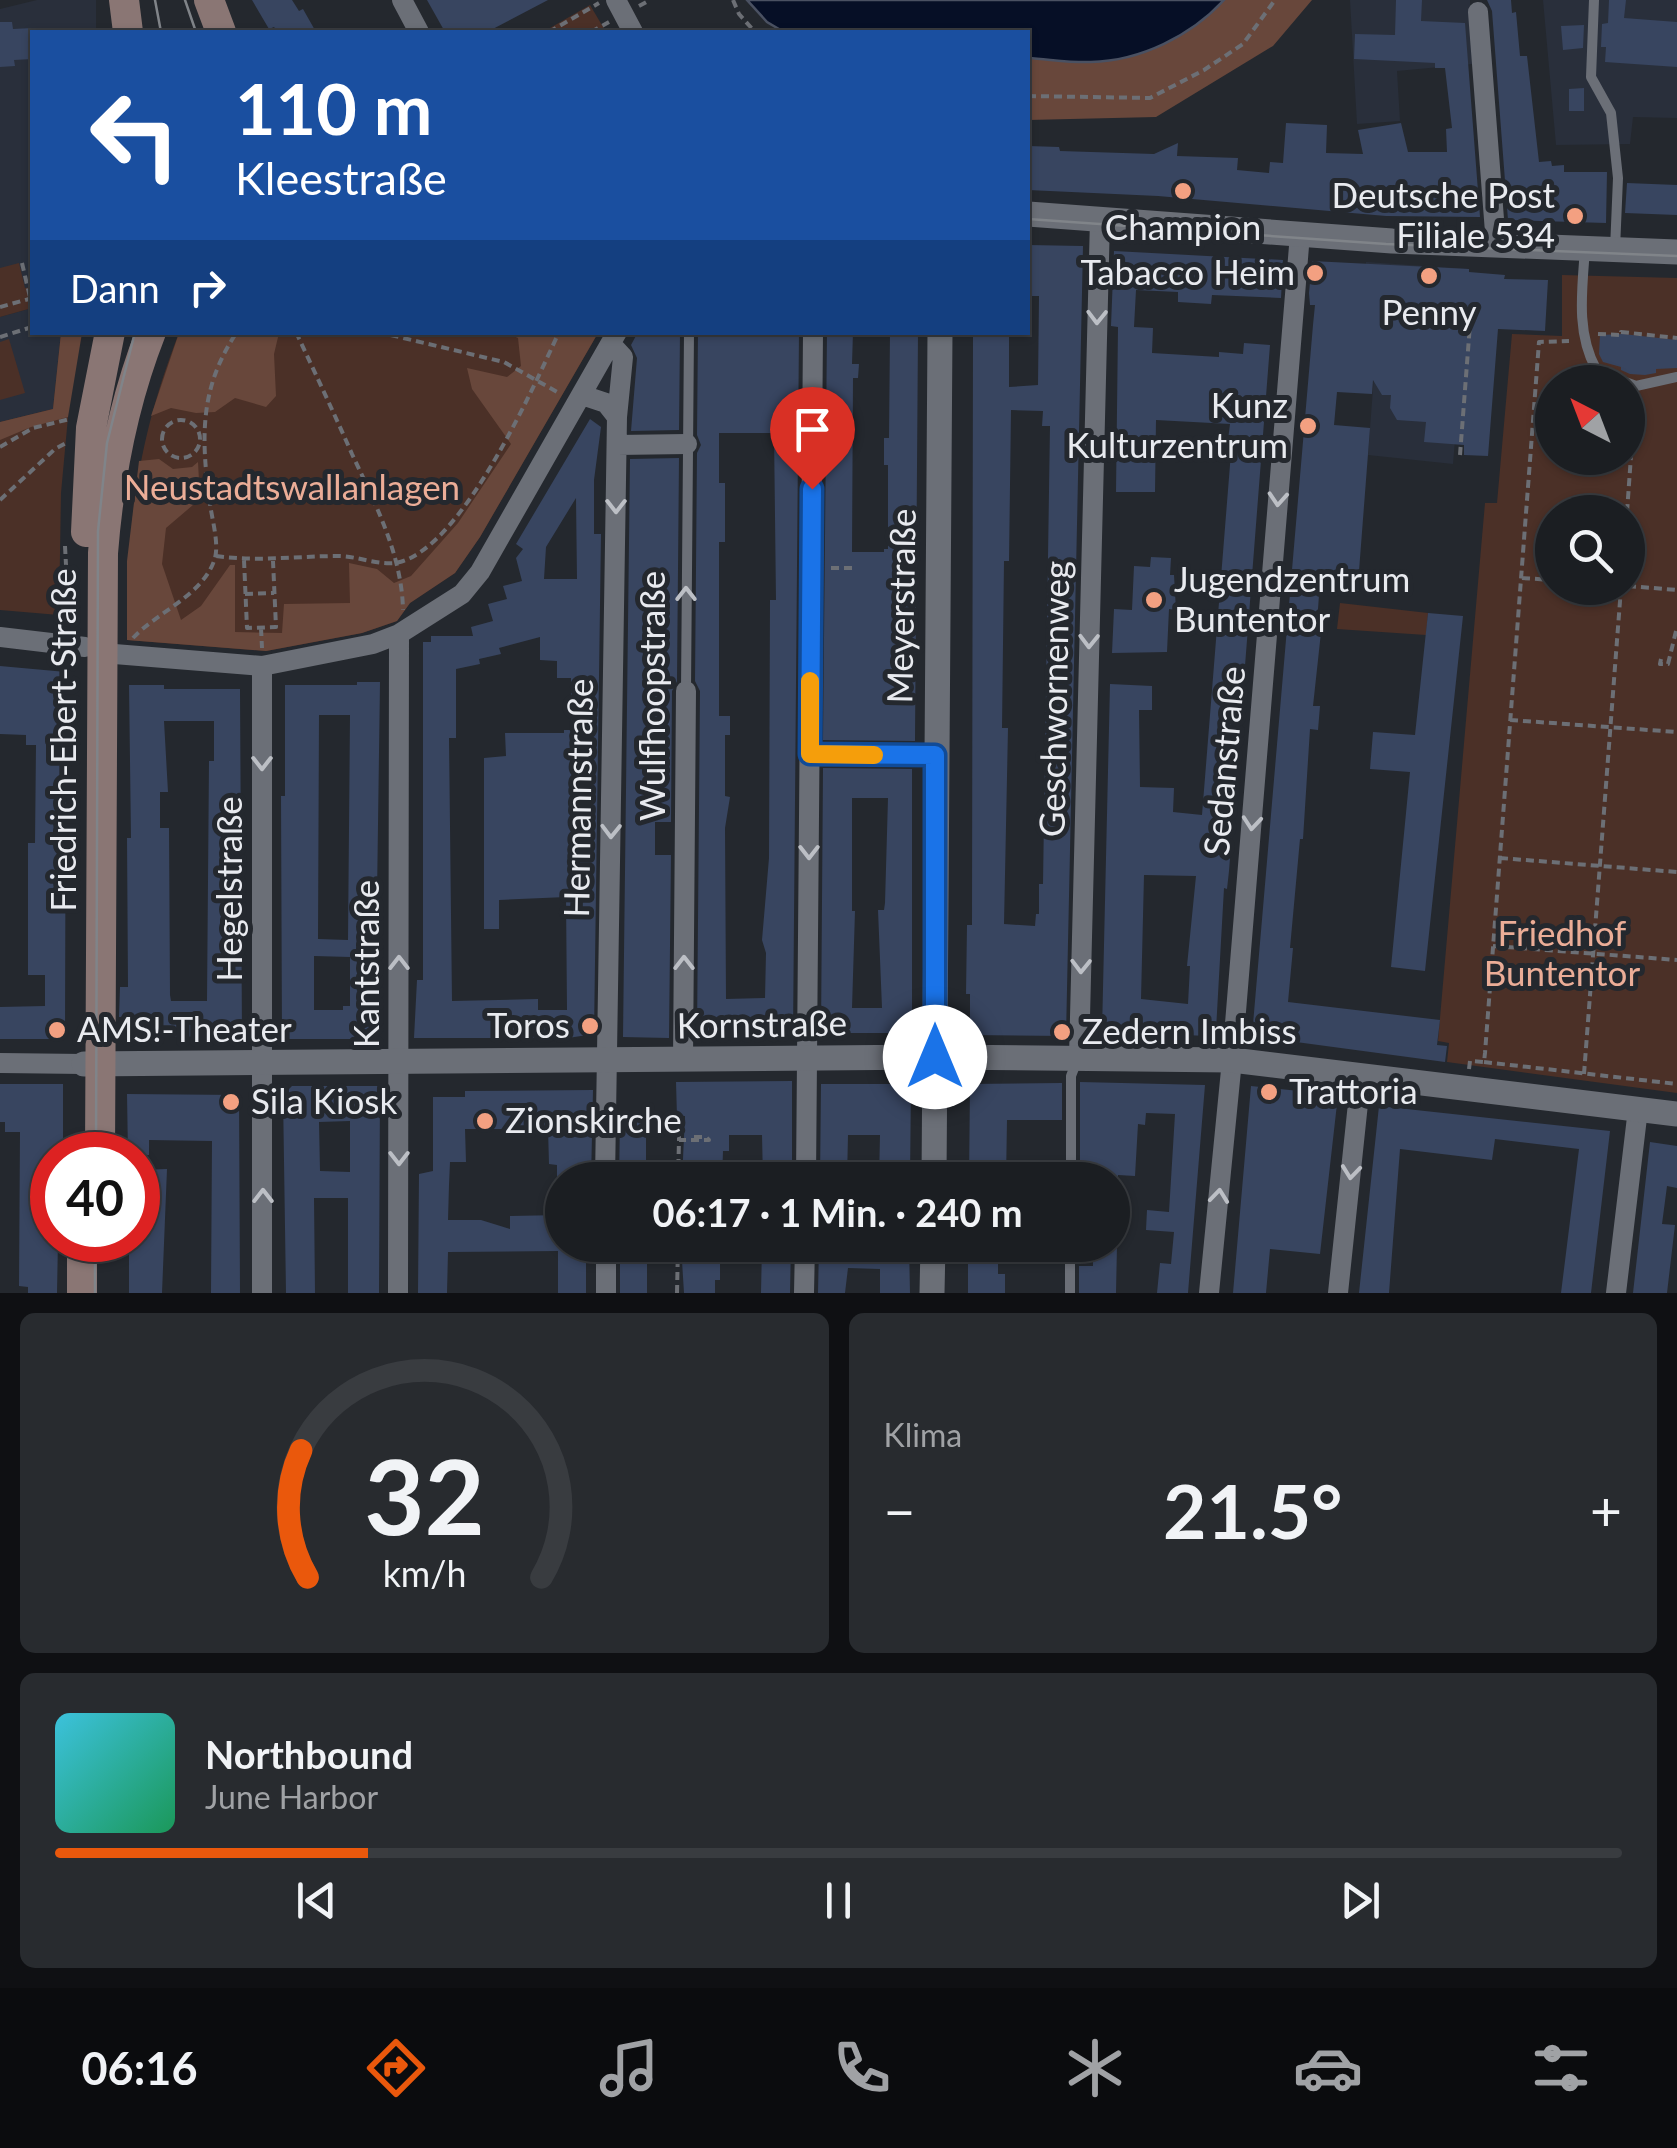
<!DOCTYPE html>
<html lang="de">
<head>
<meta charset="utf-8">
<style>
  :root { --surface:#1b1e22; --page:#282b2f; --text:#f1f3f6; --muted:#a0a2a5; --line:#393c40; --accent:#ea580c }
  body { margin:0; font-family:Lato,sans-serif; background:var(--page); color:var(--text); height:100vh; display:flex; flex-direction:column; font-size:38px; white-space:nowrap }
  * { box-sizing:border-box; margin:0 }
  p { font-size:32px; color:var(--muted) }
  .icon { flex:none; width:55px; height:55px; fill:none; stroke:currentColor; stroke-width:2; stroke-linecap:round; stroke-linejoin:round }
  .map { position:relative; height:1293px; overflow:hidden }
  .sheet { display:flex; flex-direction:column; gap:20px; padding:20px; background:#0f1013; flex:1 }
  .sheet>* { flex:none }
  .banner { position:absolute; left:30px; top:30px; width:1000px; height:305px; border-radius:0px; box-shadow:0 2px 8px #0004,0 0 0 2px var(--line); background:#1a4fa0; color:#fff; overflow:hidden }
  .needle { width:65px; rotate:318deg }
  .controls { position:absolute; left:1535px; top:365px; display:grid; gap:20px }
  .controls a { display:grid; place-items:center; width:110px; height:110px; border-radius:50%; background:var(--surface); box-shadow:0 2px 8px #0004,0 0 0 2px var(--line); font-size:50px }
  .speed { position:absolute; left:30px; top:1132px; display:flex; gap:20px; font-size:50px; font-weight:700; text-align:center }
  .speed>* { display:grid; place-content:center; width:130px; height:130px; border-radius:50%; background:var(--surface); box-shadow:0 2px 8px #0004,0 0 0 2px var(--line); line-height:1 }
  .speed .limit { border:15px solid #d22; background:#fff; color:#111 }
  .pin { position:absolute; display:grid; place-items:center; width:85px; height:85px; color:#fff; margin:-102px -42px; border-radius:50% 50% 50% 0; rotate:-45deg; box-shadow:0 0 10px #0007 }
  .pin .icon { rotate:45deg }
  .me { position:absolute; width:110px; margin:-55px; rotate:0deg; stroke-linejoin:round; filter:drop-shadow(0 0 8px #0008) }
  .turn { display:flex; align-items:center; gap:35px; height:210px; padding:0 40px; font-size:45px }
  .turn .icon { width:130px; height:130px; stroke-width:2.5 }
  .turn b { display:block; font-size:70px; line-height:85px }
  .then { display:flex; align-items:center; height:95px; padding:0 40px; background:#0003; gap:20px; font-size:38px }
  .big { font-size:75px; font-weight:700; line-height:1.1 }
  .sheet .card { flex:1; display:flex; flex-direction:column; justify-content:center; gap:15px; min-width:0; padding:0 35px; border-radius:15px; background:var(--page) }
  .sheet .dial { align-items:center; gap:0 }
  .dial svg { height:260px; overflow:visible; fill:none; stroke:var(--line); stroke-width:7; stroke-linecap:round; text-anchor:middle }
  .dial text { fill:var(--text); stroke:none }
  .song { display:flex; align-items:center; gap:30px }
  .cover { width:120px; height:120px; border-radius:15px; background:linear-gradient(135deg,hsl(190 70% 55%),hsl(150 70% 35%)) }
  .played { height:10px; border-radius:5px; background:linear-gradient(90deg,var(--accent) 20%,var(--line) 20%) }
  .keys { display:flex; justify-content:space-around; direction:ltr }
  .heat { display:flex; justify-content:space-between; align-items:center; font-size:55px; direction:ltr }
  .sheet .tiles { flex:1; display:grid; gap:20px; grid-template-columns:1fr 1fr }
  .card:last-child { grid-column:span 2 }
  .trip { position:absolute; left:545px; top:1162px; width:585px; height:100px; border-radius:50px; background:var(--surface); box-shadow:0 2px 8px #0004,0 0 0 2px var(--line); font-weight:700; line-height:100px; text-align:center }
  .dock { display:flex; height:160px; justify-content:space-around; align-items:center; background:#0b0c0e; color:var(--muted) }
  .dock .icon { width:70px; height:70px }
  .dock .current { color:var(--accent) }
  .dock b { font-size:45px; color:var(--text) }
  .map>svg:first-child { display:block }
</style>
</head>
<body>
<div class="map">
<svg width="1677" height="1293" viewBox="0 0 1677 1293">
  <rect width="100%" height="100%" fill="#24282e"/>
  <path fill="#292f3b" d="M37 0H96V32H32V287L0 295V9Z
    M1350 0H1470L1472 64 1397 71 1400 121 1357 124Z
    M1543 0H1677V118L1633 117 1630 144 1556 145Z
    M1366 262 1469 269 1453 464 1368 455 1377 335 1361 333Z
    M32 308V332L61 333 53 409 0 422V317Z"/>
  <path fill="#4b3027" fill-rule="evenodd" d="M590 5 606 32H543Z
    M19 263 25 288 32 287V308L0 317V268Z
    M1562 275 1677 278V1093L1447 1062 1449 1043 1438 1041 1485 503H1497L1512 334 1562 336ZM1552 382H1628V458H1552ZM1552 512H1628V588H1552Z
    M61 333 68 417 61 493 59 615 0 610V422L53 409Z
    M179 333H598L480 537 455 573 410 603 397 621 362 633 266 651 127 640C127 524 137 441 179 333Z
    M9 339 25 393 0 400V342Z
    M1340 603 1428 613 1426 635 1337 629Z"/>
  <path fill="#68473b" d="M1224 0H1312L1273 46 1156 117 1028 120V58C1048 59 1070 63 1091 62 1140 61 1191 36 1224 0Z
    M61 333H82L68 417 31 427 0 440V422L53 409Z
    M179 333H279L274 354 276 396 266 407 235 398 215 412 196 413 171 408 151 416Z
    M507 333H598L480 537 455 573 410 603 397 621 362 633 266 651 127 640V561L139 461 159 459 173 469 192 467 198 462 200 499 166 528 162 564 181 620 201 606 230 565H235V632L282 633 284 604 350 603 349 563 377 569 394 583 411 576 458 523 511 444 472 389 467 368 507 377 521 366 518 338Z"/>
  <path fill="#060f26" stroke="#4a5162" stroke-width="2.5" d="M747 0H1224C1191 36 1140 61 1091 62 1070 63 1048 59 1028 58V32H784L767 22Z"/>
  <path fill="#384560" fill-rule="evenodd" d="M252 0H292L299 11 303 9 316 32H278L274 27 269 29Z
    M427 0H548L487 32H445Z
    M1396 0H1422L1421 21 1465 23 1480 217 1386 216 1158 196 1028 190V146L1059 147 1060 151 1154 154 1178 143 1177 156 1238 158 1237 170 1269 173 1270 162 1283 163 1286 123 1327 125 1326 153 1363 154 1358 130 1401 123 1408 152H1447L1446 129 1452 128 1445 68H1435V63L1354 59 1355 34 1395 35Z
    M1487 0H1511L1512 13 1516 12 1520 56H1527L1539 162 1551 161 1552 166 1564 165V172H1607L1606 223 1508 220 1492 11Z
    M1609 0H1626L1624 18 1677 22V67L1605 62 1606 47H1601L1602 24 1608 23Z
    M0 22H12L13 29 32 28V59L14 60 15 66 0 67Z
    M1584 25 1583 48 1563 50 1561 26Z
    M1584 88V111H1569V89Z
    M1627 183 1677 185V215L1625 213Z
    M1028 245 1083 246 1066 1036 970 1035V994H966L967 925H972L973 332H1009V387L1038 385 1039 296H1028ZM1011 410 1043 411 1042 426H1050L1043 884H1039V914H1036L1035 926 1004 924 1008 728H1002L1004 561H1009Z
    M1114 251 1283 260 1281 298 1212 295 1211 304 1178 302V292L1136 290 1134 327 1153 328 1152 353 1219 357V352L1243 354 1244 343 1270 345 1229 871 1227 889 1224 888 1216 1030 1210 1036 1102 1032 1110 684 1152 686V710H1139L1140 787 1174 788 1173 812 1202 815 1232 440H1228L1230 424 1156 420 1155 492H1116L1118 327 1111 326ZM1144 875 1196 876 1187 966H1190L1188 1004 1141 999Z
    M1312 261 1469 269V272L1505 275 1504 279 1548 280 1545 331 1498 329 1488 456 1464 455V445L1424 442 1426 422 1397 420 1390 408 1391 395H1382L1373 380 1372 394 1337 392 1334 425 1370 428 1358 584 1320 581 1317 623H1322L1313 706H1320L1318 730 1310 729 1303 839H1300L1290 948H1293L1288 1002 1440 1020 1437 1045 1447 1046 1445 1062 1252 1036 1313 325 1315 305H1310L1309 293Z
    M638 332H680L679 430 631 431 637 358 631 345Z
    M698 332H799L793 1035 697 1036 700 691 695 681 697 453 701 445 697 435ZM719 433H774L776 600H770L769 858 762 940 766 953 765 998 726 999 725 828 730 797 725 796V735H730V716H719V542H725V483H719Z
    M827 332H853L852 364H859L858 378H853L852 552H884V549H888V465H884V438H889L890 332H918L915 741 823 740Z
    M1623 334 1677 340V368L1656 369V373L1645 375 1630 374 1621 370V367L1603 362 1599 354 1600 335Z
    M590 419 601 427 594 480V534H601L594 1034 568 1038H414L417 980H423V642H431V636H473L471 627 493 621 488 604 507 599 503 586 522 581 516 558 523 549 516 544ZM576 498 577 579H544L546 547ZM540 637V660L557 661V678H571V730H564V733H505L506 756 484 758V929H499V900L566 897 567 1010H538V999L452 1001 449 738H456V669L480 664 479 659 501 654 499 648Z
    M679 458 677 681 672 691 671 822H655V855H671L669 1038 623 1037 630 459Z
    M1151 557 1171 558 1170 575H1174L1176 610 1169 609 1167 652 1112 653 1114 609 1132 610 1134 566 1150 567Z
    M1428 613 1463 616 1425 971 1391 967 1410 772 1370 769 1373 732 1415 735Z
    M0 666 66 672 65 1039H0V1007L45 1006V975H28V843H35L36 745H26V735L0 734Z
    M357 682H380L375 1039H282L281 796H285V685H357ZM319 715H350L348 940 318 939ZM314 956 350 957V1006H343V1010H314Z
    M129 685H164V689H240L242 1036 147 1037 125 1017H119L120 987H128L127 838H131ZM164 721H214V761H209L207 1001H171L170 995 169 828H160V792H168Z
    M823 768 912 769V1033H821ZM852 798H888L885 903 884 910H878L882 1008H852L855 911H852Z
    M792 1081V1180H763L762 1135H729V1151H723L722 1180H682L685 1116 677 1117 676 1082Z
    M1080 1082 1205 1085 1188 1293H1157L1160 1263 1171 1264 1174 1232 1146 1230 1147 1210 1169 1212 1175 1114 1146 1113 1145 1125 1138 1124 1135 1176 1118 1175V1180H1080Z
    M1062 1083V1120H1007L1006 1180H969L970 1084Z
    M0 1084H63V1144H59V1155H52V1240H58L57 1293H28V1287L19 1286 20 1132H5V1122H0Z
    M821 1084H911L910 1180H879L880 1135H848L847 1180H820Z
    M292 1086H380L379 1293H348V1198H314L315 1293H286L283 1095ZM350 1121V1172L320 1171 319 1122Z
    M1251 1086 1338 1095 1320 1254 1270 1249 1266 1293H1233Z
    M593 1090 591 1180H557V1165L549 1164 548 1129H465L466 1162H450L449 1185 448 1220H481L510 1229V1216L562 1215V1245H586V1293H558V1251L448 1252 447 1293H418L419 1174 433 1171V1097H465V1091Z
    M127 1094 239 1095 240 1293H211L212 1141 149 1140V1155H128Z
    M1379 1106 1610 1131 1591 1293H1561L1579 1149 1495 1139 1492 1160 1400 1149 1389 1293H1359Z
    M620 1119H646V1180H619Z
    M1650 1142 1677 1146V1188L1667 1186 1662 1224 1675 1225 1667 1293H1633Z
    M167 1169 162 1293H129V1243H138V1170Z
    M620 1245H647V1293H620Z
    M681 1245H720V1280H715V1293H684Z
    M762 1245H791L790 1293H761Z
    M819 1245H846V1249L909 1245 910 1293H880V1269L848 1268 845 1293H818Z
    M968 1245H998V1274H1005V1293H968Z
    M1093 1245H1117L1116 1293H1079V1266H1093Z"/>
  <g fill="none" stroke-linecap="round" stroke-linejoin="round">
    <path stroke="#6c6f75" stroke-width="4" stroke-dasharray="8 5" stroke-linecap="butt" d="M733 0 739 14 755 32
      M639 6 650 0
      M549 32 599 3
      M591 32 609 22
      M1028 96 1150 98 1204 70 1243 44 1275 0
      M22 263 32 306
      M0 307 29 299
      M296 332C315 373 334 413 352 454 375 503 402 555 403 610
      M378 332 504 362 559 393
      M1598 334 1621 335V332L1677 338
      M0 337 32 327
      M162 439a19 19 0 1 1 38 0a19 19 0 1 1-38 0Z
      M0 447 33 428 70 419
      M1460 455 1471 311
      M0 500 55 449 66 443
      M1627 512 1635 400
      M65 546 68 603 76 624
      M216 556C258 562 297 556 339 556 358 556 381 567 400 562 463 545 532 391 559 332
      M244 560 247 628 276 627 273 561
      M831 568H855
      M1522 578 1552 580
      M1628 586 1677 590
      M245 594 274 593
      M261 628 262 648
      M133 638C157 612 204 595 215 558 219 543 212 519 210 504 201 439 199 388 237 332
      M1661 659 1660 664H1668L1677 627
      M1510 720 1677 732
      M1500 858 1677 872
      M1493 946 1677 960
      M1484 1062 1677 1084
      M1469 1069 1470 1061 1484 1062 1485 1053 1539 342 1569 341
      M1584 1074 1621 588
      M694 1137H706
      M679 1140V1122
      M678 1180 679 1140H709L706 1137
      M677 1293 678 1245"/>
    <path stroke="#6b6f77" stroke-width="10" d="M1594 0 1591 77 1611 113 1618 178 1615 249
      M1585 249C1582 291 1576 332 1596 369L1626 382
      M1628 383 1636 386 1677 377
      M686 690 689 332
      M1071 1180V1076L1078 1058
      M1070 1293V1245"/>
    <path stroke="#6b6f77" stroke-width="20" d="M402 0 419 32
      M616 0 633 32
      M1478 12 1496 245
      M611 344 623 357 617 417
      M582 395 606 403 617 417 605 1180
      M617 445 687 444
      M0 637 85 647
      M102 653 262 666 373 644 399 634 462 594 480 572 617 332
      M810 754 935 755
      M1079 1057 1100 219
      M683 1061 686 691
      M0 1063 84 1064
      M806 1180 813 332
      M606 1245V1293
      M262 1293V666
      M398 1293 399 634
      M804 1293 805 1245
      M1209 1293 1232 1060 1300 234
      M1338 1293 1361 1075
      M1616 1293 1638 1109"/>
    <path stroke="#6b6f77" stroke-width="25" d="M1028 214 1392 241 1677 252
      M84 1064 935 1057 1232 1060 1677 1114
      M934 1180 940 332
      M932 1293 933 1245"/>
    <path stroke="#8a7674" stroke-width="30" d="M124 0 128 32
      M209 0 221 32
      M86 532 91 428 110 332
      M100 1155 103 553C109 477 123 403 151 332
      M82 1293V1240"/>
    <path stroke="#808489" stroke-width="2.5" d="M155 0 161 32
      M185 0 196 32
      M1028 219 1386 244 1677 256
      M96 1155 98 531 107 443 135 332
      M95 1293V1240"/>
  </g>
  <defs><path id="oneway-chevron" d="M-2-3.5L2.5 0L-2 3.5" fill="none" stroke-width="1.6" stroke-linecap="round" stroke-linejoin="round" transform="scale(2.5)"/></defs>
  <g stroke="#bcbfc5">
    <use href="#oneway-chevron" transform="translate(1097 317) rotate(91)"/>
    <use href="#oneway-chevron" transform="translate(1278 499) rotate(94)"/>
    <use href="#oneway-chevron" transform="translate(616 506) rotate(90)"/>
    <use href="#oneway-chevron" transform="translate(686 594) rotate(-90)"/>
    <use href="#oneway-chevron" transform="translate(1089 641) rotate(91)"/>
    <use href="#oneway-chevron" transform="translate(262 763) rotate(90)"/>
    <use href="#oneway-chevron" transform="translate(1252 823) rotate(95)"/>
    <use href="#oneway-chevron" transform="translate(611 831) rotate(91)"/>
    <use href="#oneway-chevron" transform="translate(809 852) rotate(90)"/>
    <use href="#oneway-chevron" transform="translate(399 963) rotate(-90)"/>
    <use href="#oneway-chevron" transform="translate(684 963) rotate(-90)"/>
    <use href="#oneway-chevron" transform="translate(1081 966) rotate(91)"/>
    <use href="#oneway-chevron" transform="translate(399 1158) rotate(90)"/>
    <use href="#oneway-chevron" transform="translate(1351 1172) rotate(96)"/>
    <use href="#oneway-chevron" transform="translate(263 1196) rotate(-90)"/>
    <use href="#oneway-chevron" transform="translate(1219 1196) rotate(-84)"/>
  </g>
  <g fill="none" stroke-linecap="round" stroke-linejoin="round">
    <defs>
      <path id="route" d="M812 489 810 754 935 755V1057"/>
    </defs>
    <use href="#route" stroke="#114b97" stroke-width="25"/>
    <use href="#route" stroke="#1a73e8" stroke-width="18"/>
    <path stroke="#f59e0b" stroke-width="18" d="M810 681V754L874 755"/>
  </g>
  <g fill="#f3a081" stroke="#24282e" stroke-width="4">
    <circle cx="1183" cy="191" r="10"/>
    <circle cx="1575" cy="216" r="10"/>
    <circle cx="1315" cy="273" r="10"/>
    <circle cx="1429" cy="276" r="10"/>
    <circle cx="1308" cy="426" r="10"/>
    <circle cx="1154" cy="600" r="10"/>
    <circle cx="590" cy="1026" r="10"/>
    <circle cx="57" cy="1030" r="10"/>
    <circle cx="1062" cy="1032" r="10"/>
    <circle cx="1269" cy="1092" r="10"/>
    <circle cx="231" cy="1102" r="10"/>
    <circle cx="485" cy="1121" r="10"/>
  </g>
  <g text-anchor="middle" stroke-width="10" stroke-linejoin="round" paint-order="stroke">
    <g font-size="35" fill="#e8eaef" stroke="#24282e" text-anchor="start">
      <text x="1555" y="208" text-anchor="end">Deutsche Post<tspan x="1555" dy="40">Filiale 534</tspan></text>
      <text x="1183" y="240" text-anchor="middle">Champion</text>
      <text x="1295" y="285" text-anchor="end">Tabacco Heim</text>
      <text x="1429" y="325" text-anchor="middle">Penny</text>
      <text x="1288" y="418" text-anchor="end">Kunz<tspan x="1288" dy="40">Kulturzentrum</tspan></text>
      <text x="1174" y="592">Jugendzentrum<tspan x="1174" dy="40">Buntentor</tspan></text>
      <text x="570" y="1038" text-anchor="end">Toros</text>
      <text x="77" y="1042">AMS!-Theater</text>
      <text x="1082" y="1044">Zedern Imbiss</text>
      <text x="1289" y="1104">Trattoria</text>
      <text x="251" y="1114">Sila Kiosk</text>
      <text x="505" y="1133">Zionskirche</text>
    </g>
    <g font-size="35" fill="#ebad97" stroke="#24282e">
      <text x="292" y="500">Neustadtswallanlagen</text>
      <text x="1562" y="946">Friedhof<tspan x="1562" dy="40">Buntentor</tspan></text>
    </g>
    <g font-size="35" fill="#e8eaef" stroke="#24282e">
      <text transform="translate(902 606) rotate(-89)" y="12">Meyerstraße</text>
      <text transform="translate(653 696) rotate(-90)" y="12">Wulfhoopstraße</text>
      <text transform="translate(1055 699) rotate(-89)" y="12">Geschwornenweg</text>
      <text transform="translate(64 740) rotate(-90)" y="12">Friedrich-Ebert-Straße</text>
      <text transform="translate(1225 761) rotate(-85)" y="12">Sedanstraße</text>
      <text transform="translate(579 798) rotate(-89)" y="12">Hermannstraße</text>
      <text transform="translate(230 889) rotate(-90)" y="12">Hegelstraße</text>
      <text transform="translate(367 964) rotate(-90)" y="12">Kantstraße</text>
      <text transform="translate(762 1025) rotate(-1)" y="12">Kornstraße</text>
    </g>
  </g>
</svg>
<div class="controls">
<a><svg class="needle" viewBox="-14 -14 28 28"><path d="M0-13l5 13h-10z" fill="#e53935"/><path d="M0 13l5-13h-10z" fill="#a0a2a5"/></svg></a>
<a><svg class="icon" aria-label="search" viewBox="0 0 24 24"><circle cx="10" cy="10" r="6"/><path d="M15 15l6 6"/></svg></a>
</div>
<div class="speed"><div class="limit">40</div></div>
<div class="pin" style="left:812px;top:489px;background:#d93025"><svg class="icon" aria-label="arrive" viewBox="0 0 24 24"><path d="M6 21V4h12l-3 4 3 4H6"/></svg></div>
<svg class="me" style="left:935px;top:1057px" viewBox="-20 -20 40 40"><circle r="19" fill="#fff"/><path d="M0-13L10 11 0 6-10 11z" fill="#1a73e8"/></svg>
<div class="trip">06:17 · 1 Min. · 240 m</div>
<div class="banner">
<div class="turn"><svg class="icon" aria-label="left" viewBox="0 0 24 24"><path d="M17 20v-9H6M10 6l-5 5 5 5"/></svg><div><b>110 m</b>Kleestraße</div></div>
<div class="then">Dann<svg class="icon" aria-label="right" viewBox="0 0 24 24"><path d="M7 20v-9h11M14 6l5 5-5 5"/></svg></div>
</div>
</div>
<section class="sheet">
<div class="tiles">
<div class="card dial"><svg viewBox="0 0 100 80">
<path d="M14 69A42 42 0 1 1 86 69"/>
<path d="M14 69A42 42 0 0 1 12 30" stroke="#ea580c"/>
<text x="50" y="56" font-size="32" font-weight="700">32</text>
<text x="50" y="72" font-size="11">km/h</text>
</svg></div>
<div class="card"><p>Klima</p>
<div class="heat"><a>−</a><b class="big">21.5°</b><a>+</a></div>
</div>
<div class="card">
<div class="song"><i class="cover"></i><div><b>Northbound</b><p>June Harbor</p></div></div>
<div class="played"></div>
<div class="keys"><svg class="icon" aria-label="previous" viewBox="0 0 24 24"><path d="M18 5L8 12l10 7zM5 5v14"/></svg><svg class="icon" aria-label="pause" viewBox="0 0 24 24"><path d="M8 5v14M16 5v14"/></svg><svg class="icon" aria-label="next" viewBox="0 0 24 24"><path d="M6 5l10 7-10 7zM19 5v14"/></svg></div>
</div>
</div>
</section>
<nav class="dock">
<b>06:16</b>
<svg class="icon current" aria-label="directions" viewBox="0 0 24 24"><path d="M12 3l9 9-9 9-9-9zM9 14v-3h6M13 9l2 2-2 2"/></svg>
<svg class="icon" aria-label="music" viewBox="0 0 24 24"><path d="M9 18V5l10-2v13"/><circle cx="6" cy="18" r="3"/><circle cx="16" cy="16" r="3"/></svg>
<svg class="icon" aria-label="phone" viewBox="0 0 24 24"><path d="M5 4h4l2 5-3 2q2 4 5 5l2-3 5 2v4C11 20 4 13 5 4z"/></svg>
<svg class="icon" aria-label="climate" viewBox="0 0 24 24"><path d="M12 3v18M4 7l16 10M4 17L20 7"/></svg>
<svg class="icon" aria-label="car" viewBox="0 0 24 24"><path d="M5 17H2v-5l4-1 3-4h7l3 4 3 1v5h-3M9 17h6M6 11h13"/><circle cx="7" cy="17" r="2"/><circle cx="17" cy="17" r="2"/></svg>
<svg class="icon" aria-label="filters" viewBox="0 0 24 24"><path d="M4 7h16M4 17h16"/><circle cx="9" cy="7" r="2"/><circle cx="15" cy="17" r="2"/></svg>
</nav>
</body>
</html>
